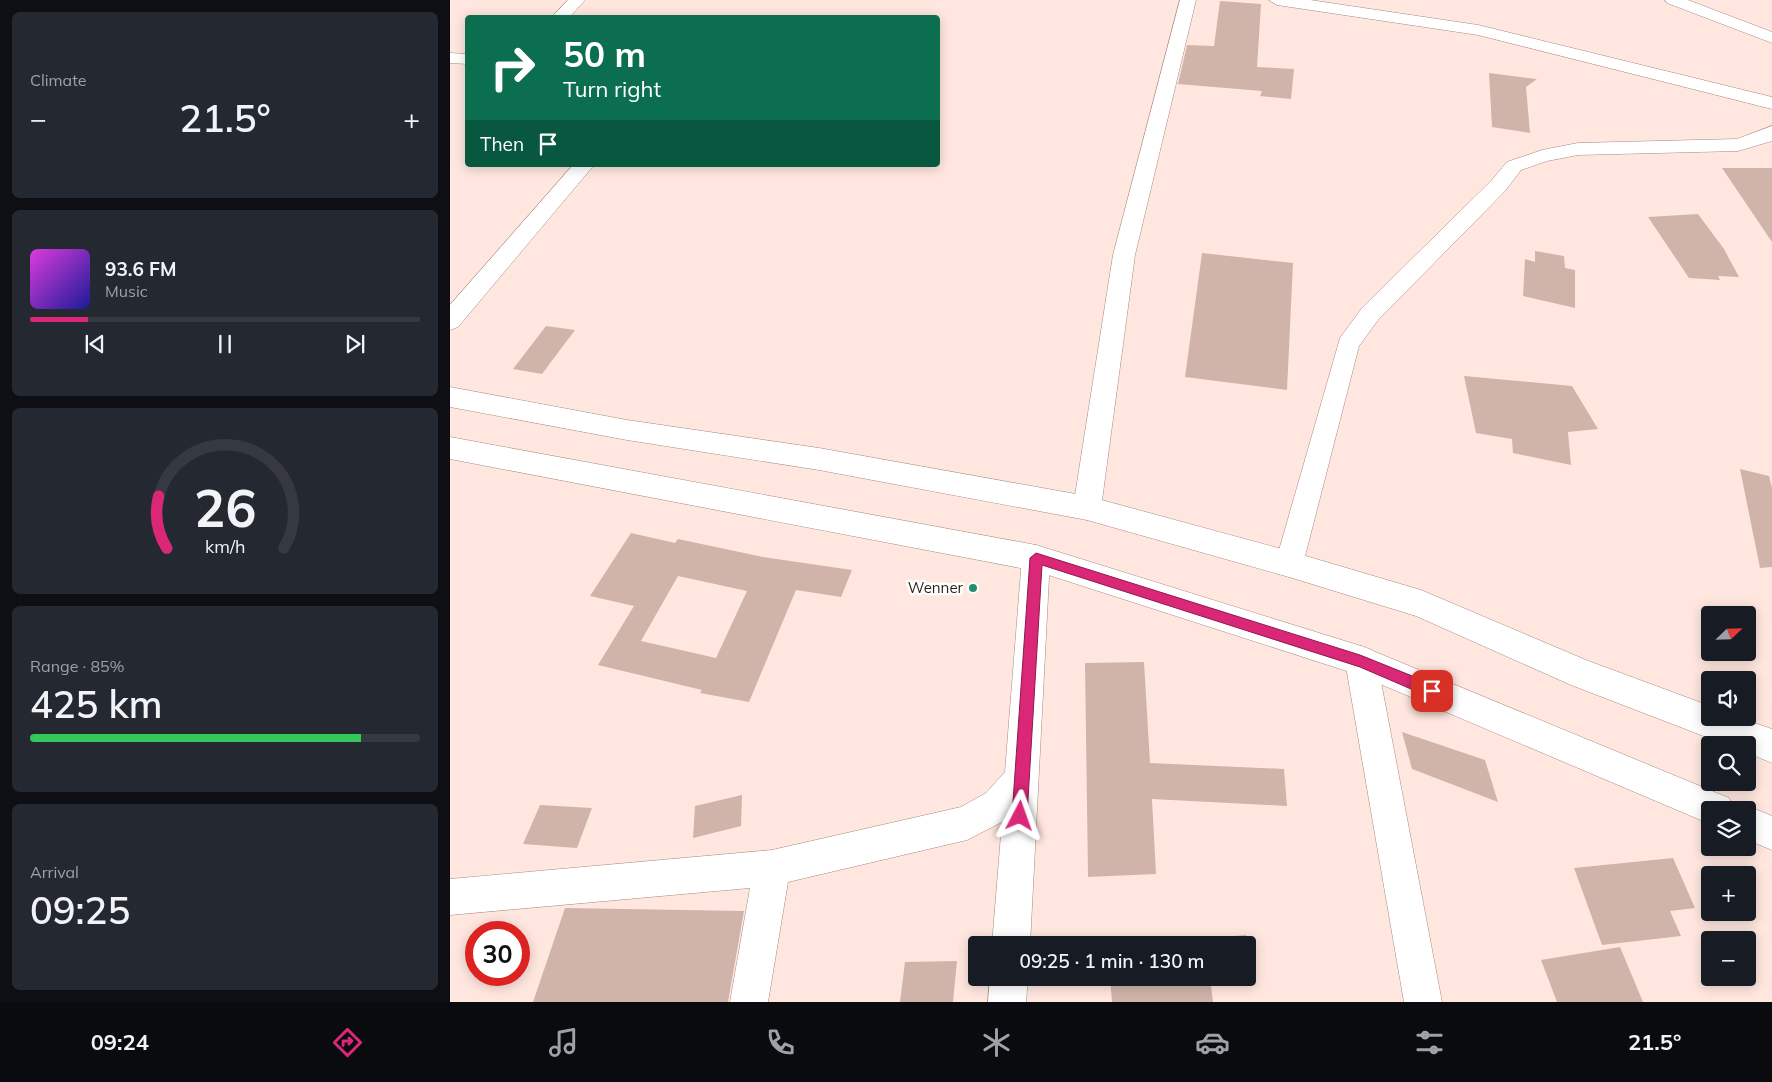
<!DOCTYPE html>
<html lang="en">
<head>
<meta charset="utf-8">
<style>
  :root { --surface:#171b24; --page:#242831; --text:#f1f3f6; --muted:#9ea1a6; --line:#363941; --accent:#db2777 }
  body { margin:0; font-family:Mulish,sans-serif; background:var(--page); color:var(--text); height:100vh; display:flex; flex-direction:column; font-size:19px; white-space:nowrap }
  * { box-sizing:border-box; margin:0 }
  p { font-size:16px; color:var(--muted) }
  .icon { flex:none; width:28px; height:28px; fill:none; stroke:currentColor; stroke-width:2; stroke-linecap:round; stroke-linejoin:round }
  .map { position:relative; flex:1; overflow:hidden }
  .panel { display:flex; flex-direction:column; gap:12px; padding:12px; background:#0d0f14; width:450px }
  .panel>* { flex:none }
  .banner { position:absolute; left:15px; top:15px; width:475px; height:152px; border-radius:5px; box-shadow:0 2px 12px #0003; background:#0b6e4f; color:#fff; overflow:hidden }
  .needle { width:32px; rotate:67deg }
  .fabs { position:absolute; left:1251px; top:606px; display:grid; gap:10px }
  .fabs a { display:grid; place-items:center; width:55px; height:55px; border-radius:5px; background:var(--surface); box-shadow:0 2px 12px #0003; font-size:25px }
  .speed { position:absolute; left:15px; top:921px; display:flex; gap:10px; font-size:25px; font-weight:700; text-align:center }
  .speed>* { display:grid; place-content:center; width:65px; height:65px; border-radius:50%; background:var(--surface); box-shadow:0 2px 12px #0003; line-height:1 }
  .speed .limit { border:8px solid #d22; background:#fff; color:#111 }
  .pin { position:absolute; display:grid; place-items:center; width:42px; height:42px; color:#fff; margin:-21px; border-radius:10px; box-shadow:0 2px 8px #0006 }
  .me { position:absolute; width:55px; margin:-28px; rotate:4deg; stroke-linejoin:round; filter:drop-shadow(0 0 4px #0008) }
  .turn { display:flex; align-items:center; gap:18px; height:105px; padding:0 15px; font-size:22px }
  .turn .icon { width:65px; height:65px; stroke-width:2.5 }
  .turn b { display:block; font-size:35px; line-height:42px }
  .then { display:flex; align-items:center; height:48px; padding:0 15px; background:#0003; gap:10px; font-size:19px }
  .big { font-size:38px; font-weight:600; line-height:1.1 }
  .panel .widget { flex:1; display:flex; flex-direction:column; justify-content:center; gap:8px; min-width:0; padding:0 18px; border-radius:8px; background:var(--page) }
  .panel .dial { align-items:center; gap:0 }
  .dial svg { height:130px; overflow:visible; fill:none; stroke:var(--line); stroke-width:7; stroke-linecap:round; text-anchor:middle }
  .dial text { fill:var(--text); stroke:none }
  .song { display:flex; align-items:center; gap:15px }
  .cover { width:60px; height:60px; border-radius:8px; background:linear-gradient(135deg,hsl(300 70% 55%),hsl(240 70% 35%)) }
  .played { height:5px; border-radius:2px; background:linear-gradient(90deg,var(--accent) 15%,var(--line) 15%) }
  .keys { display:flex; justify-content:space-around; direction:ltr }
  .heat { display:flex; justify-content:space-between; align-items:center; font-size:28px; direction:ltr }
  .charge { height:8px; border-radius:4px; background:linear-gradient(90deg,#34c759 85%,var(--line) 0) }
  .trip { position:absolute; left:518px; top:936px; width:288px; height:50px; border-radius:5px; background:var(--surface); box-shadow:0 2px 12px #0003; font-weight:600; line-height:50px; text-align:center }
  .dock { display:flex; height:80px; justify-content:space-around; align-items:center; background:#090b0e; color:var(--muted) }
  .dock .icon { width:35px; height:35px }
  .dock .on { color:var(--accent) }
  .dock b { font-size:22px; color:var(--text) }
  main { display:flex; flex:1; min-height:0 }
  .map>svg:first-child { display:block }
</style>
</head>
<body>
<main>
<section class="panel">
<div class="widget"><p>Climate</p>
<div class="heat"><a>−</a><b class="big">21.5°</b><a>+</a></div>
</div>
<div class="widget">
<div class="song"><i class="cover"></i><div><b>93.6 FM</b><p>Music</p></div></div>
<div class="played"></div>
<div class="keys"><svg class="icon" aria-label="previous" viewBox="0 0 24 24"><path d="M18 5L8 12l10 7zM5 5v14"/></svg><svg class="icon" aria-label="pause" viewBox="0 0 24 24"><path d="M8 5v14M16 5v14"/></svg><svg class="icon" aria-label="next" viewBox="0 0 24 24"><path d="M6 5l10 7-10 7zM19 5v14"/></svg></div>
</div>
<div class="widget dial"><svg viewBox="0 0 100 80">
<path d="M14 69A42 42 0 1 1 86 69"/>
<path d="M14 69A42 42 0 0 1 9 37" stroke="#db2777"/>
<text x="50" y="56" font-size="32" font-weight="700">26</text>
<text x="50" y="72" font-size="11">km/h</text>
</svg></div>
<div class="widget"><p>Range · 85%</p><b class="big">425 km</b><div class="charge"></div></div>
<div class="widget"><p>Arrival</p><b class="big">09:25</b></div>
</section>
<div class="map">
<svg width="1322" height="1002" viewBox="0 0 1322 1002">
  <rect width="100%" height="100%" fill="#ffe7df"/>
  <path fill="#d0b4aa" fill-rule="evenodd" d="M770 1 811 4 807 67 844 69 841 99 810 96 812 91 728 84 737 45 764 46Z
    M1039 73 1087 79 1076 87 1080 133 1042 127Z
    M1272 168H1322V242Z
    M1248 214 1274 249 1289 277 1268 276 1270 280 1239 278 1198 217Z
    M1085 251 1114 256 1115 268 1125 270V308L1073 296 1075 259 1085 262Z
    M752 253 843 263 837 390 735 377Z
    M96 326 125 330 92 374 63 369Z
    M1014 376 1122 386 1148 429 1118 432 1121 465 1063 453 1062 439 1026 433Z
    M1290 469 1319 476 1322 488V567L1310 568Z
    M181 533 225 543 228 539 313 557 402 570 391 597 346 590 299 702 250 693 252 690 148 665 184 606 140 596ZM228 576 297 591 266 658 191 641Z
    M694 662 700 763 834 769 837 806 702 799 706 874 638 877 635 663Z
    M952 732 1035 760 1048 802 962 769Z
    M292 795 291 826 243 838 245 806Z
    M90 805 142 808 127 848 73 844Z
    M1223 858 1245 908 1220 911 1231 936 1152 945 1124 868Z
    M115 908 294 911 278 1002H83Z
    M796 935 801 970 796 971V945H677Z
    M1170 947 1193 1002H1107L1091 960Z
    M507 961 503 1002H450L455 962Z
    M660 978H760L763 1002H662Z"/>
  <g fill="none" stroke-linecap="round" stroke-linejoin="round">
    <defs>
      <path id="street" d="M118 0H135L119 18H101Z
        M730 0H746L685 255 651 508 647 516 637 520 627 516 623 508 663 255Z
        M819 0H860L1028 25 1322 97V109L1028 35 827 5Z
        M1215 0H1238L1322 32V43L1217 3Z
        M0 53 18 54V64L0 63Z
        M1322 126V141L1288 151 1128 155 1097 161 1071 170 1055 191 928 320 909 346 853 564 849 573 839 577 829 573 825 564 890 338 912 308 1041 181 1057 162 1092 150 1128 143 1287 139Z
        M123 165H144L8 327 0 330V305Z
        M586 545 596 549 600 558 580 945H542L552 822 517 840 338 882 318 1002H280L300 888 0 915V879L322 850 511 807 536 793 555 772 572 558 576 549Z
        M911 646 922 650 927 661 992 1002H954L895 661 900 650Z
        M540 978H578L576 1002H538Z"/>
      <path id="primary" d="M0 387 177 420 369 448 637 496 839 551 971 590 1136 660 1260 706V718H1290L1322 729V763L1298 753V745H1277L1121 685 966 616 839 577 637 520 369 470 177 440 0 407Z
        M0 437 586 545 911 646 1279 798 1284 810H1260V824L909 675 586 571 0 459Z
        M1298 806 1322 816V850L1298 840V810H1287Z"/>
    </defs>
    <use href="#street" stroke="#a48a80" stroke-width="1"/>
    <use href="#primary" stroke="#a48a80" stroke-width="1"/>
    <use href="#street" fill="#fff" fill-rule="evenodd"/>
    <use href="#primary" fill="#fff" fill-rule="evenodd"/>
  </g>
  <path fill="#db2777" stroke="#8e194d" d="M586 553 910 655 987 686 988 691 987 696 982 698 910 667 592 565 577 816 575 821 570 823 565 821 562 816 580 558Z"/>
  <circle fill="#248f6e" stroke="#fff" stroke-width="2" cx="523" cy="588" r="5"/>
  <g text-anchor="middle" stroke-width="5" stroke-linejoin="round" paint-order="stroke">
    <g font-size="15" fill="#291f1b" stroke="#fff" text-anchor="end">
      <text x="513" y="593">Wenner</text>
    </g>
  </g>
</svg>
<div class="fabs">
<a><svg class="needle" viewBox="-14 -14 28 28"><path d="M0-13l5 13h-10z" fill="#e53935"/><path d="M0 13l5-13h-10z" fill="#9ea1a6"/></svg></a>
<a><svg class="icon" aria-label="sound" viewBox="0 0 24 24"><path d="M4 9h4l5-4v14l-5-4H4zM17 9q2 3 0 6"/></svg></a>
<a><svg class="icon" aria-label="search" viewBox="0 0 24 24"><circle cx="10" cy="10" r="6"/><path d="M15 15l6 6"/></svg></a>
<a><svg class="icon" aria-label="layers" viewBox="0 0 24 24"><path d="M12 4l9 5-9 5-9-5zM3 14l9 5 9-5"/></svg></a>
<a>+</a>
<a>−</a>
</div>
<div class="speed"><div class="limit">30</div></div>
<div class="pin" style="left:982px;top:691px;background:#d93025"><svg class="icon" aria-label="arrive" viewBox="0 0 24 24"><path d="M6 21V4h12l-3 4 3 4H6"/></svg></div>
<svg class="me" style="left:570px;top:816px" viewBox="-20 -20 40 40"><path d="M0-17L14 15 0 8-14 15z" fill="#db2777" stroke="#fff" stroke-width="4"/></svg>
<div class="trip">09:25 · 1 min · 130 m</div>
<div class="banner">
<div class="turn"><svg class="icon" aria-label="right" viewBox="0 0 24 24"><path d="M7 20v-9h11M14 6l5 5-5 5"/></svg><div><b>50 m</b>Turn right</div></div>
<div class="then">Then<svg class="icon" aria-label="arrive" viewBox="0 0 24 24"><path d="M6 21V4h12l-3 4 3 4H6"/></svg></div>
</div>
</div>
</main>
<nav class="dock">
<b>09:24</b>
<svg class="icon on" aria-label="directions" viewBox="0 0 24 24"><path d="M12 3l9 9-9 9-9-9zM9 14v-3h6M13 9l2 2-2 2"/></svg>
<svg class="icon" aria-label="music" viewBox="0 0 24 24"><path d="M9 18V5l10-2v13"/><circle cx="6" cy="18" r="3"/><circle cx="16" cy="16" r="3"/></svg>
<svg class="icon" aria-label="phone" viewBox="0 0 24 24"><path d="M5 4h4l2 5-3 2q2 4 5 5l2-3 5 2v4C11 20 4 13 5 4z"/></svg>
<svg class="icon" aria-label="climate" viewBox="0 0 24 24"><path d="M12 3v18M4 7l16 10M4 17L20 7"/></svg>
<svg class="icon" aria-label="car" viewBox="0 0 24 24"><path d="M5 17H2v-5l4-1 3-4h7l3 4 3 1v5h-3M9 17h6M6 11h13"/><circle cx="7" cy="17" r="2"/><circle cx="17" cy="17" r="2"/></svg>
<svg class="icon" aria-label="filters" viewBox="0 0 24 24"><path d="M4 7h16M4 17h16"/><circle cx="9" cy="7" r="2"/><circle cx="15" cy="17" r="2"/></svg>
<b>21.5°</b>
</nav>
</body>
</html>
